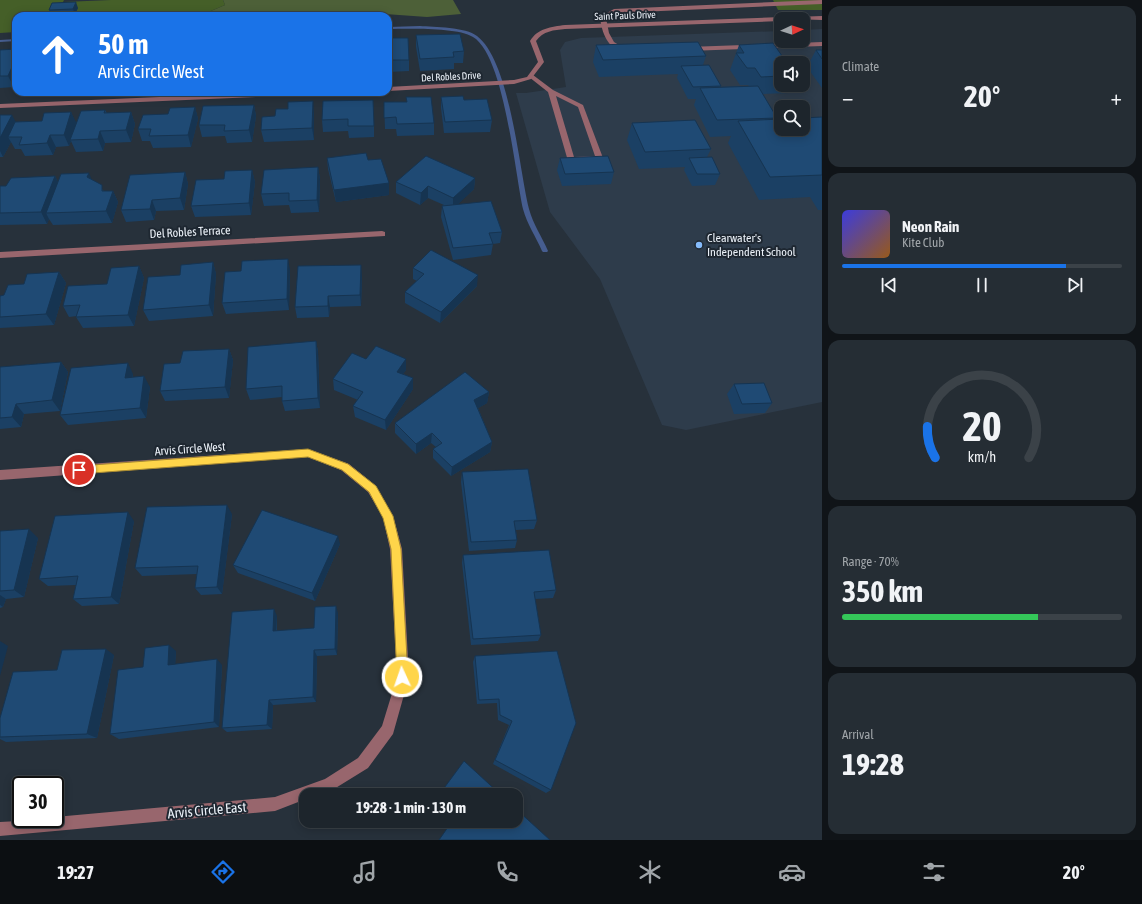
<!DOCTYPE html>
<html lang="en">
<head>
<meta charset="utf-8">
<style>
  :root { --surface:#1d252c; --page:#252d34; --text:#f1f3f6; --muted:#a0a5a9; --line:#3b4248; --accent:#1a73e8 }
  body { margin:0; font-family:"Asap Condensed",sans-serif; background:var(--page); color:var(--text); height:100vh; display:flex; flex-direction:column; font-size:15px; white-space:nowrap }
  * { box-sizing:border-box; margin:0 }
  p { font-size:13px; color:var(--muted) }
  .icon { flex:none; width:22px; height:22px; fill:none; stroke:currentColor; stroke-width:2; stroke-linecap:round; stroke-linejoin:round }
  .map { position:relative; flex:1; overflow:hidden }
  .drawer { display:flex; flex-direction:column; gap:6px; padding:6px; background:#101418; width:320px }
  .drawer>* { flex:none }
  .top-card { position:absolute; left:12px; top:12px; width:380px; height:84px; border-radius:12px; box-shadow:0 2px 10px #0003,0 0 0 1px var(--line); background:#1a73e8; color:#fff; overflow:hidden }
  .needle { width:26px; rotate:86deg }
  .fabs { position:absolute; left:774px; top:12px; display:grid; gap:8px }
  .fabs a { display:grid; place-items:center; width:36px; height:36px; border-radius:8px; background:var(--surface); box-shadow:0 2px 10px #0003,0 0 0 1px var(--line); font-size:20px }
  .speed { position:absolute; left:12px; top:776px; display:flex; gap:8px; font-size:20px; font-weight:700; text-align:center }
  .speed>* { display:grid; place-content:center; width:52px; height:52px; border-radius:50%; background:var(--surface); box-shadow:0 2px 10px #0003,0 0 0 1px var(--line); line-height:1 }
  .speed .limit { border:2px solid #111; border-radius:6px; background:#fff; color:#111 }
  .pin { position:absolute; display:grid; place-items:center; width:34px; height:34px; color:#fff; margin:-17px; border:2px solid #fff; border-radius:50%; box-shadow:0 1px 4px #0007 }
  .me { position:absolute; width:44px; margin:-22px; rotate:357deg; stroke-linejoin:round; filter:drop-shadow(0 0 3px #0008) }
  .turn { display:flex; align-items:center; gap:14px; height:84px; padding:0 20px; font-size:18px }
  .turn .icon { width:52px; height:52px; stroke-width:2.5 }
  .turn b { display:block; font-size:28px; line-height:34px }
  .big { font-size:30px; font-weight:700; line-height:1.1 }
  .drawer .card { flex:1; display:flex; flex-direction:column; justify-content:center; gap:6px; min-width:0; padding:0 14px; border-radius:12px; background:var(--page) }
  .drawer .dial { align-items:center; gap:0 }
  .dial svg { height:104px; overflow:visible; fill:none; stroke:var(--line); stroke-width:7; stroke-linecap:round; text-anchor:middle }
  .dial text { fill:var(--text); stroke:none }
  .song { display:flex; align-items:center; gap:12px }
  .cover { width:48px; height:48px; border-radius:6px; background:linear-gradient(135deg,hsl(240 70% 55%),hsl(30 70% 35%)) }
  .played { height:4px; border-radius:2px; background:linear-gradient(90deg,var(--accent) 80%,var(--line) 80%) }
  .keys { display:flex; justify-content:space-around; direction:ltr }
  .heat { display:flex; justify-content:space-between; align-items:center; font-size:22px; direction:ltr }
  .charge { height:6px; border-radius:3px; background:linear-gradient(90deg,#34c759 70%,var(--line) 0) }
  .trip { position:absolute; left:299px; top:788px; width:224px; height:40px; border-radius:12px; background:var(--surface); box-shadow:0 2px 10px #0003,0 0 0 1px var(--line); font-weight:700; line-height:40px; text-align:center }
  .tabs { display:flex; height:64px; justify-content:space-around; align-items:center; background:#0c0f12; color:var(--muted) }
  .tabs .icon { width:28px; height:28px }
  .tabs .current { color:var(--accent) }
  .tabs b { font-size:18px; color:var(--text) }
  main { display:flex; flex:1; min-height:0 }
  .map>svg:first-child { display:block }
</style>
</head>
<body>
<main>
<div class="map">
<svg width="822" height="840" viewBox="0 0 822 840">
  <rect width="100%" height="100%" fill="#27313b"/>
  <path fill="#2e3c4b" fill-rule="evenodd" d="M822 29V402L686 430 662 425 600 279 550 212 516 93H526L566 87 560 50 565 42 581 38 781 31V41H803V30ZM781 63H803V85H781ZM781 107H803V129H781Z"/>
  <path fill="#4d6038" d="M223 0H453L461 14 427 17 385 14 328 16H199L225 5Z"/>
  <path fill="#455f28" d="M0 0H64L63 2 111 0H223L225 5 199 16H16V32L0 33Z
    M773 0H822V10H778Z"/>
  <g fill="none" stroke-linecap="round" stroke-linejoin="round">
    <path fill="#465d8f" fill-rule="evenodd" d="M420 26C434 27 466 27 477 36 510 61 519 168 529 209 533 224 542 237 548 251L547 252H543L542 251C536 237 527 224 523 209 515 173 504 55 473 37 456 27 408 29 388 29V27Z
      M16 39V41L0 42V40Z"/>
    <path fill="#98666d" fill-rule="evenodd" d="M822 0V4L615 13 606 18 609 33 614 42 627 50 624 52C607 48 602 33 600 17L614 9Z
      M822 42V46L688 51 685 49 688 47Z
      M529 75H533L553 90 583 105 603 158 602 160 568 161 548 92 529 77ZM556 96 578 107 595 156 574 157Z"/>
    <path fill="#98666d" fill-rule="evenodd" d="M822 16V20L790 19 793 17Z
      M781 17 784 19H781V21L565 29C554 30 543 31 536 41L544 62 531 79 514 84 388 91V87L514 80 527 77 538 62 530 41C538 28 551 27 565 25Z
      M276 92H326L323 94 0 108V104Z
      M382 231 385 232V236L0 258V252Z
      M308 449 349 464 376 486 393 516 402 549 409 677 393 734 368 768 334 789 318 795H306V799L275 811 0 836V822L55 819V817L275 797 325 779 358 758 382 726 397 677 390 549 383 517 368 492 341 470 308 457 0 480V470Z"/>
  </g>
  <path fill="#1b4064" d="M78 8 75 14 52 15 49 10Z
    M416 35 464 51 463 63H454V69L420 71 416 47Z
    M388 38 409 60V71L388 72Z
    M596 45 706 56 703 65 721 86 720 87 749 86 748 85H740L730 70 739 45 781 63V85H792L788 93 762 94 777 118V119L822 117V210H818L810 197 759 200 728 143 731 136 710 137 694 105 696 99H688L677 78 678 74 599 77 593 62Z
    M0 50 14 87 0 88Z
    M816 50H822V88L807 67Z
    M441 97 464 100 492 120 490 132 444 133 441 108Z
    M384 102 434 123V135L397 136 396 129H385Z
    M254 105 256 116 252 142 227 143 225 136 202 137 199 125Z
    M195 107 198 119 191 147 153 148 150 141H142L138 129 168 114Z
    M105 110 107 113 131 112 135 124 131 142 105 143 103 151 76 152 71 141 69 146 56 147 53 155 25 156 21 149H15L11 142 3 157H0V115L16 122 42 121 71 112 76 124Z
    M374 111V137L349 138 348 131 323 132 322 120Z
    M314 113V140L264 142 261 130 275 116Z
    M632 123 711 149 707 157 720 174 715 185 692 186 684 170 685 167 639 169 627 140Z
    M327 158 389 183V195L336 202 328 169Z
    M560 158 614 172 611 184 562 186 557 170Z
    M318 167 320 179 319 212 291 213 289 205 264 206 261 194Z
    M252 170 255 182 251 215 195 217 191 206 224 179Z
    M185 172 188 184 184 210 156 211 154 220 126 222 121 210Z
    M55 176 58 182 92 180 104 191H113L118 202 112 223 53 225 49 219 47 224 0 225V186H6Z
    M475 178 474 189 458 204 502 232 500 243 493 244 491 255 453 260 441 217 442 206 444 205 428 198 420 205 396 193V182Z
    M213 262 216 274 213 316 149 321 143 310Z
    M139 266 144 278 134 326 83 328 76 317 77 316 69 317 63 306 107 284Z
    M413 268 477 286 440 323 405 303V292L417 281 413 279Z
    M290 270 289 310 226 314 222 303Z
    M59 272 66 283 54 325 0 328V296L4 295 24 284Z
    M362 276 361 306 330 307 329 317 297 318 295 307Z
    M316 341 318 352 320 408 285 411 282 401V397L250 400 246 389Z
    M229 349 233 360 229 398 165 401 160 391 180 363Z
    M366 359 406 370 403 374 413 378V389L386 430 355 417 353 406 358 400 334 390 333 379Z
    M61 362 68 372 60 411 24 414 21 427 0 429V367Z
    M133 374V377L150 387 146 418 68 425 60 415Z
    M734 384 772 403 765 413 734 414 727 394Z
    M489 392 487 403 478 408 492 442 490 452 451 476 433 458V449L436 447 431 443 416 454 395 433V423Z
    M462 472 537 520 534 529 516 530 517 540 515 548 469 551 461 482Z
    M232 514 222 594 201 595 195 588 197 574 142 576 135 568Z
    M134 521 119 604 82 606 73 599 76 585 48 586 39 579Z
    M0 531 38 538 24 597 6 599 3 607 0 608Z
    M340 544 315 601 238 573 233 565Z
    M463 555 556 590 553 598 535 599 541 635 538 641 471 645 462 563Z
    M338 613 337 655 317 656 316 702 273 705 272 729 227 732 222 728 277 616V631L314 628Z
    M176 651 175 664 222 665 219 727 119 739 110 734 143 667Z
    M114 655 97 738 6 742 0 739V718L57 670Z
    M475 656 551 790 546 793 493 764 509 725 498 720 497 703 477 704 473 662Z
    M439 821H516L447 829Z"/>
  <path fill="#163451" d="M76 2 78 8 75 14 73 9Z
    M16 58V82L14 87 8 76Z
    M313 101 314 113V140L312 128Z
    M254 105 256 116 252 142 249 130Z
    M195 107 198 119 191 147 188 135Z
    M71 112 77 124 70 140 71 141 69 146 64 135Z
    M131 112 135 124 131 142 126 130Z
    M12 115 18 126 8 137 11 142 3 157 0 151V138Z
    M100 131 105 143 103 151 98 139Z
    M50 135 56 147 53 155 47 143Z
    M318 167 320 179 319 212 317 200Z
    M252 170 255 182 251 215 249 203Z
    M185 172 188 184 184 210 180 198Z
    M89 173 94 185 87 177Z
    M55 176 61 188 46 213 49 219 47 224 41 212Z
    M475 178 474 189 453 209V198Z
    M389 183V195L336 202 334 190Z
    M428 186V198L420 205 421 193Z
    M113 191 118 202 112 223 106 211Z
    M152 200 156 211 154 220 150 209Z
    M288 259 290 270 289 310 287 299Z
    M213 262 216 274 213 316 209 305Z
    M361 265 362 276 361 306 360 295Z
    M139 266 144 278 134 326 128 315Z
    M59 272 66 283 54 325 46 314Z
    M478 275 477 286 440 323 441 312Z
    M328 296 330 307 329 317 328 306Z
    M316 341 318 352 320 408 318 398Z
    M229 349 233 360 229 398 225 387Z
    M406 359V370L397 382V372Z
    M61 362 68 372 60 411 52 400Z
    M128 363 133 374 131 388 125 378Z
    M144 376 150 387 146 418 140 408Z
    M413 378V389L386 430 385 420Z
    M489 392 487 403 473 411 474 400Z
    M16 404 24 414 21 427 12 417Z
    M432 433 431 443 416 454V444Z
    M492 442 490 452 451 476 452 467Z
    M227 505 232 514 222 594 217 587Z
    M128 512 134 521 119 604 111 597Z
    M29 529 38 538 24 597 14 590Z
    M338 536 340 544 315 601 312 593Z
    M0 595 6 599 3 607 0 605Z
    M336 606 338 613 337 655 335 649Z
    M274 609 277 616 276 637 273 631Z
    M0 641 8 646 0 676Z
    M169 645 176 651 175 670 168 665Z
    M106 649 114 655 97 738 87 734Z
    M314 650 317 656 316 702 313 697Z
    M217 659 222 665 219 727 214 722Z
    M269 700 273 705 272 729 267 725Z"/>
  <path fill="#1f4a74" stroke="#163451" d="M76 2 73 9 49 10 52 3Z
    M460 34 464 51 453 52 454 57 420 59 416 35Z
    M388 38H408L409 60H388Z
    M698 42 706 56 603 60 596 45Z
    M773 43 787 63H781V76L761 77 755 68H747L736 53H744L739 45Z
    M16 49V58L8 76H0V50Z
    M816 50H822V59Z
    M709 65 721 86 693 87 681 66Z
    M758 86 777 118 717 120 700 88Z
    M463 96 464 100 487 99 492 120 445 122 441 97Z
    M406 97H431L434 123 397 124 396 117 384 118V102H407Z
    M373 100 374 126H348V119L322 120 323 101Z
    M313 101 312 128 261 130 262 117 275 116 276 109H288V102Z
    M254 105 249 130 224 131 225 125H199L203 106Z
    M195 107 188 135 149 136 151 129H138L143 115 168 114 170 108Z
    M105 110 104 113 131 112 126 130 100 131 98 139 70 140 81 111Z
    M71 112 64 135H50L47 143 19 145 22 137H8L15 122 42 121 44 113Z
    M0 115H12L0 138Z
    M822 117V175L770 177 738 121 781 119V129H803V118Z
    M695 120 711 149 645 152 632 123Z
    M366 153 368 160 381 159 389 183 334 190 327 158Z
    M426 156 475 178 453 198 428 186 421 193 396 182Z
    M608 156 614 172 565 174 560 158Z
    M712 157 720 174H697L689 158Z
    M318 167 317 200 289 201V193L261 194 264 170Z
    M252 170 249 203 191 206 196 180 224 179 225 171Z
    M185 172 180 198 152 200 150 209 121 210 130 175Z
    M89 173 87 177 102 185V191H113L106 211 46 213 61 174Z
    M55 176 41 212 0 213V186H6L11 178Z
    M491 201 502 232 489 233 493 244 453 248 442 206Z
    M431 250 478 275 441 312 405 292 424 274 413 268Z
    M288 259 287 299 222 303 225 272 241 271 242 261Z
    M213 262 209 305 143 310 148 277 180 275 181 265Z
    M361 265 360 295 328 296V306L295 307 298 266Z
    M139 266 128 315 76 317 80 305 63 306 68 286 107 284 111 268Z
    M59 272 46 314 0 317V296L4 295 8 285 24 284 27 274Z
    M316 341 318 398 282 401V386L246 389 248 347Z
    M376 346 406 359 397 372 413 378 385 420 353 406 363 392 333 379 352 353 366 359Z
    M229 349 225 387 160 391 164 364 180 363 183 351Z
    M61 362 52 400 16 404 12 417 0 418V367Z
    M128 363 125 378 144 376 140 408 60 415 71 368Z
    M465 372 489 392 474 400 492 442 452 467 433 449 442 443 432 433 416 444 395 423Z
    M764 383 772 403 742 404 734 384Z
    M528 469 537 520 514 521 517 540 471 542 462 472Z
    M227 505 217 587 195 588 198 566 135 568 147 507Z
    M262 510 338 536 312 593 233 565Z
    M128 512 111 597 73 599 78 576 39 579 55 516Z
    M29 529 14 590 0 591V531Z
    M549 550 556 590 534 592 541 635 473 639 463 555Z
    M336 606 335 649 314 650 313 697 269 700 267 725 222 728 232 612 274 609 273 631 314 628 315 607Z
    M169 645 168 665 217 659 214 722 110 734 118 670 143 667 145 648Z
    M106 649 87 734 0 737V718L13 672 57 670 62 650Z
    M557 651 576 723 551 790 495 760 512 721 500 715 499 699 479 700 475 656Z
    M464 761 501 795H439Z
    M516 809 550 840H439L448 827 442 821H516Z"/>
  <path fill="#ffd54a" stroke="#a68a30" d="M308 449 348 464 376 486 393 516 401 549 408 677 407 681 402 682 398 681 397 677 391 549 383 518 369 492 342 470 308 457 79 474 75 473 74 470 75 467 79 466Z"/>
  <circle fill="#85bbfb" stroke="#1e2731" stroke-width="1.5" cx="699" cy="245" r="4"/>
  <g text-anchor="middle" stroke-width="4" stroke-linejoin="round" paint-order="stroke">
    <g font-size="10" fill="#ecf2f9" stroke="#1e2731">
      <text transform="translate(625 15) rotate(-2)" y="4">Saint Pauls Drive</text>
      <text transform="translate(451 76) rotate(-3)" y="4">Del Robles Drive</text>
    </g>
    <g font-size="12" fill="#ecf2f9" stroke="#1e2731">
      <text transform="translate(190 232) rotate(-3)" y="4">Del Robles Terrace</text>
      <text transform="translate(190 449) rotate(-4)" y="4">Arvis Circle West</text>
    </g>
    <g font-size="12" fill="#ecf2f9" stroke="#1e2731" text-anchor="start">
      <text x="707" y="242">Clearwater's<tspan x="707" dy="14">Independent School</tspan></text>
    </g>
    <g font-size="14" fill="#ecf2f9" stroke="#1e2731">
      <text transform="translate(207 810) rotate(-5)" y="5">Arvis Circle East</text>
    </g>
  </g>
</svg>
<div class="fabs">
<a><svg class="needle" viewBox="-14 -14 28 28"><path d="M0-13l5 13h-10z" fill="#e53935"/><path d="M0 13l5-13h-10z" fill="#a0a5a9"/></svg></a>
<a><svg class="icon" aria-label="sound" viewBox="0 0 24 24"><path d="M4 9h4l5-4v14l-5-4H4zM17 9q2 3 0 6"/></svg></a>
<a><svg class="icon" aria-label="search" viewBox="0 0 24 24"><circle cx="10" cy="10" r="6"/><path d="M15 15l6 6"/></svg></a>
</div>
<div class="speed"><div class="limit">30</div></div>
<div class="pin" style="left:79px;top:470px;background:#d93025"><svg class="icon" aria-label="arrive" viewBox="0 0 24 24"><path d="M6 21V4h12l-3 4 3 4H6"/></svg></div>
<svg class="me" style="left:402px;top:677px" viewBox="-20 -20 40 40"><circle r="17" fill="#ffd54a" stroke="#fff" stroke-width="3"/><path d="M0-11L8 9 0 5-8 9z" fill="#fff"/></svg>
<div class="trip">19:28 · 1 min · 130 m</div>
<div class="top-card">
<div class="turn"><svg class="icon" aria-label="ahead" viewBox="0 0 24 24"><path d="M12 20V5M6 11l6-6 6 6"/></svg><div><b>50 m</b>Arvis Circle West</div></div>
</div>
</div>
<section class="drawer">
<div class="card"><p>Climate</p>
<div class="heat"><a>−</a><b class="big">20°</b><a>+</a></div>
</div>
<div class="card">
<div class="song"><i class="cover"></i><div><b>Neon Rain</b><p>Kite Club</p></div></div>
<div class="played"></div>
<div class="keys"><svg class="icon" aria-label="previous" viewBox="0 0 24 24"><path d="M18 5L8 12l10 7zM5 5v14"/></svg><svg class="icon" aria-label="pause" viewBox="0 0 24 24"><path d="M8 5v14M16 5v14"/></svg><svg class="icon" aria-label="next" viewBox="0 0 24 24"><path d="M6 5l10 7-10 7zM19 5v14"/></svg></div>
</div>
<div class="card dial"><svg viewBox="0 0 100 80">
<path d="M14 69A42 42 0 1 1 86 69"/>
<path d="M14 69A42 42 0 0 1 8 45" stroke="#1a73e8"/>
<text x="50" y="56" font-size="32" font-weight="700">20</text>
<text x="50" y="72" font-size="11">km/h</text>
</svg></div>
<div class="card"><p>Range · 70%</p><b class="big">350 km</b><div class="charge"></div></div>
<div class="card"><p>Arrival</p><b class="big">19:28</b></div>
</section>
</main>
<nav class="tabs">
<b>19:27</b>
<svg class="icon current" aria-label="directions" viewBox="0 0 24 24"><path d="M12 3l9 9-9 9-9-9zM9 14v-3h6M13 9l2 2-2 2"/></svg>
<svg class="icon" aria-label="music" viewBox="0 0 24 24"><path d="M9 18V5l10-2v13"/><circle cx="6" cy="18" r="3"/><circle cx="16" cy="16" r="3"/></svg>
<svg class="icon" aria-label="phone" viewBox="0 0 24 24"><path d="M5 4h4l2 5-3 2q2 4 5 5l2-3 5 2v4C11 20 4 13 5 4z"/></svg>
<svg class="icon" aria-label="climate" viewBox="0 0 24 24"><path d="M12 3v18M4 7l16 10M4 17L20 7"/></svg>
<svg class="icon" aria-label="car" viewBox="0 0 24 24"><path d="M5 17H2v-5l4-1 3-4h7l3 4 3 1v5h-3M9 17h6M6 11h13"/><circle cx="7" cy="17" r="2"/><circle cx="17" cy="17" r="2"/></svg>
<svg class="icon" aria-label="filters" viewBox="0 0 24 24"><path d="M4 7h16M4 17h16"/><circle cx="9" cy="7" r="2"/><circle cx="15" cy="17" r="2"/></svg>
<b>20°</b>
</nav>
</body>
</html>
